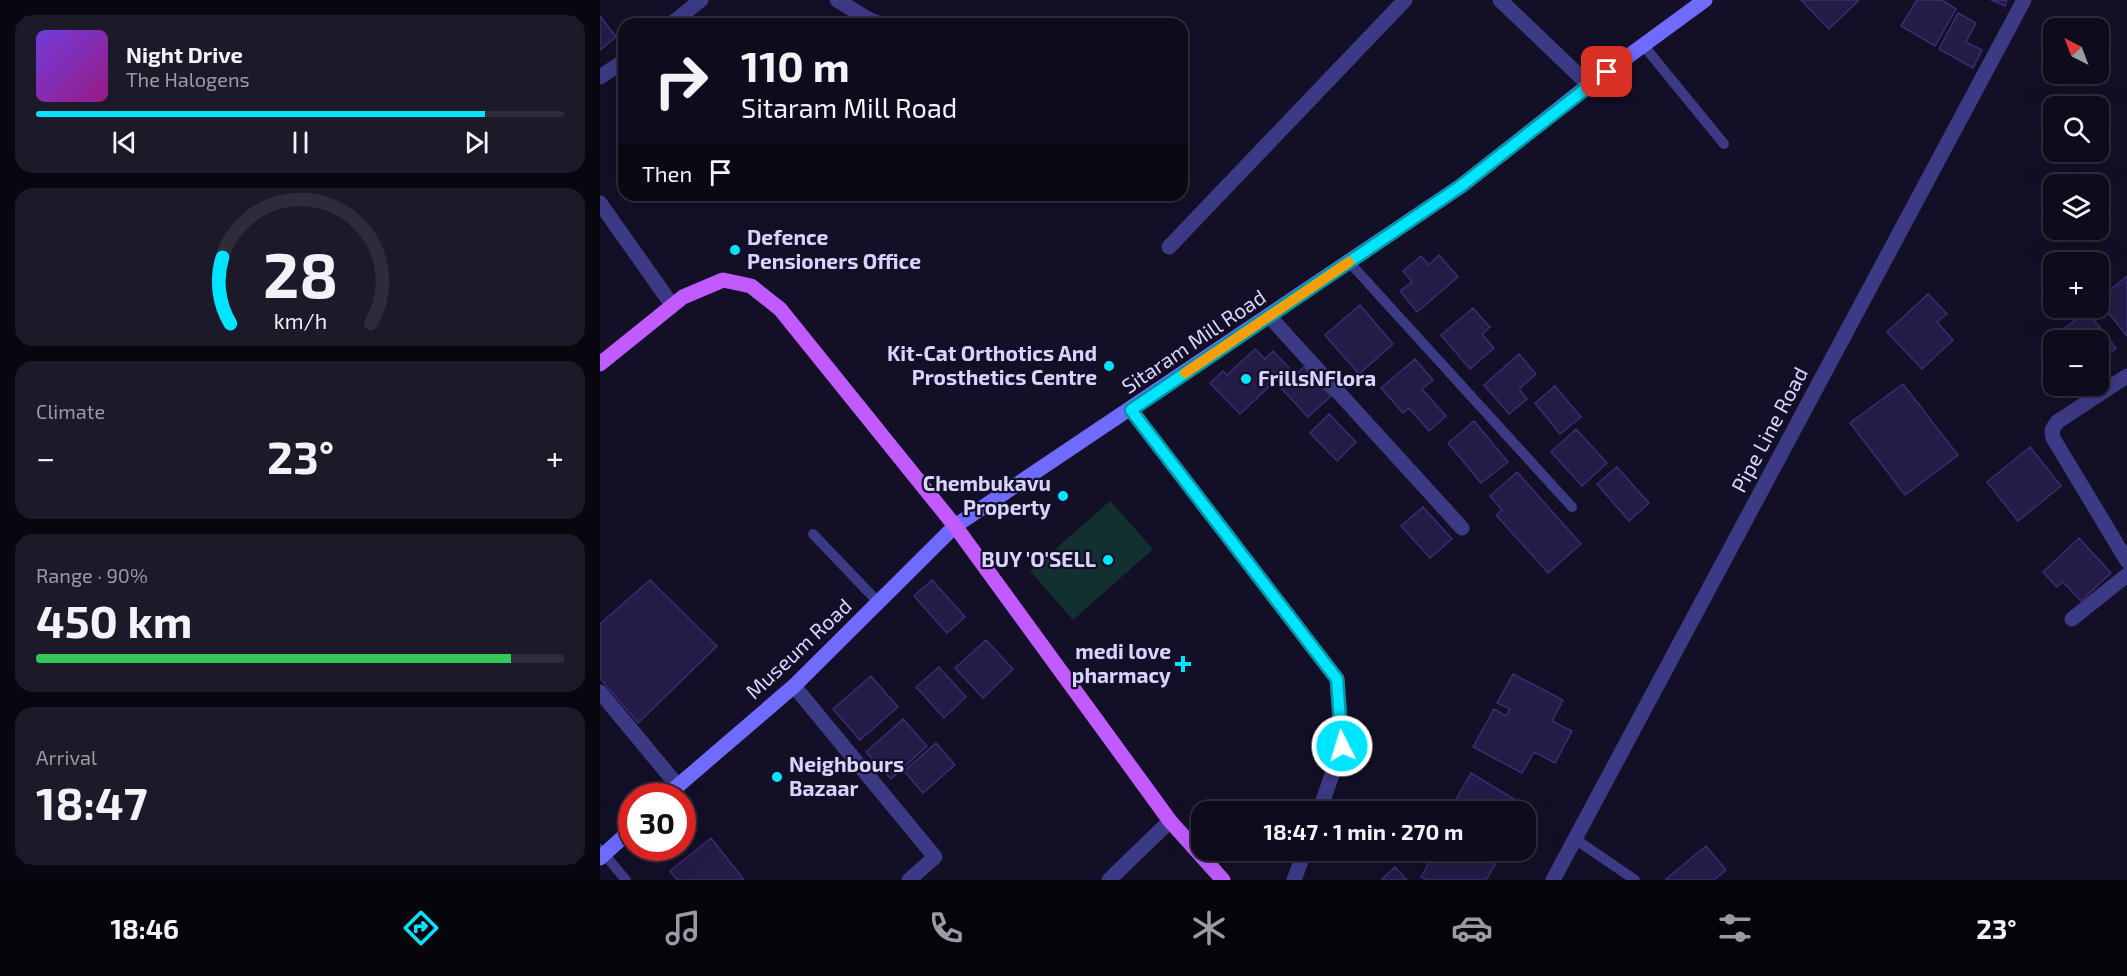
<!DOCTYPE html>
<html lang="en">
<head>
<meta charset="utf-8">
<style>
  :root { --surface:#0e0b1c; --page:#1c1929; --text:#f1f3f6; --muted:#9b9ba3; --line:#2e2b3b; --accent:#00e5ff }
  body { margin:0; font-family:"Exo 2",sans-serif; background:var(--page); color:var(--text); height:100vh; display:flex; flex-direction:column; font-size:22px; white-space:nowrap }
  * { box-sizing:border-box; margin:0 }
  p { font-size:20px; color:var(--muted) }
  .icon { flex:none; width:33px; height:33px; fill:none; stroke:currentColor; stroke-width:2; stroke-linecap:round; stroke-linejoin:round }
  .map { position:relative; flex:1; overflow:hidden }
  .drawer { display:flex; flex-direction:column; gap:15px; padding:15px; background:#08060f; width:600px }
  .drawer>* { flex:none }
  .guide { position:absolute; left:18px; top:18px; width:570px; height:183px; border-radius:18px; box-shadow:0 6px 24px #0002,0 0 0 2px var(--line); background:#0e0b1c; color:var(--text); overflow:hidden }
  .needle { width:39px; rotate:318deg }
  .tools { position:absolute; left:1443px; top:18px; display:grid; gap:12px }
  .tools a { display:grid; place-items:center; width:66px; height:66px; border-radius:12px; background:var(--surface); box-shadow:0 6px 24px #0002,0 0 0 2px var(--line); font-size:30px }
  .speed { position:absolute; left:18px; top:783px; display:flex; gap:12px; font-size:30px; font-weight:700; text-align:center }
  .speed>* { display:grid; place-content:center; width:78px; height:78px; border-radius:50%; background:var(--surface); box-shadow:0 6px 24px #0002,0 0 0 2px var(--line); line-height:1 }
  .speed .limit { border:9px solid #d22; background:#fff; color:#111 }
  .pin { position:absolute; display:grid; place-items:center; width:51px; height:51px; color:#fff; margin:-26px; border-radius:12px; box-shadow:0 3px 9px #0006 }
  .me { position:absolute; width:66px; margin:-33px; rotate:355deg; stroke-linejoin:round; filter:drop-shadow(0 0 4px #0008) }
  .turn { display:flex; align-items:center; gap:21px; height:126px; padding:0 24px; font-size:27px }
  .turn .icon { width:78px; height:78px; stroke-width:2.5 }
  .turn b { display:block; font-size:42px; line-height:51px }
  .then { display:flex; align-items:center; height:57px; padding:0 24px; background:#0003; gap:12px; font-size:22px }
  .big { font-size:45px; font-weight:700; line-height:1.1 }
  .drawer .tile { flex:1; display:flex; flex-direction:column; justify-content:center; gap:9px; min-width:0; padding:0 21px; border-radius:18px; background:var(--page) }
  .drawer .dial { align-items:center; gap:0 }
  .dial svg { height:156px; overflow:visible; fill:none; stroke:var(--line); stroke-width:7; stroke-linecap:round; text-anchor:middle }
  .dial text { fill:var(--text); stroke:none }
  .song { display:flex; align-items:center; gap:18px }
  .cover { width:72px; height:72px; border-radius:9px; background:linear-gradient(135deg,hsl(260 70% 55%),hsl(310 70% 35%)) }
  .played { height:6px; border-radius:3px; background:linear-gradient(90deg,var(--accent) 85%,var(--line) 85%) }
  .keys { display:flex; justify-content:space-around; direction:ltr }
  .heat { display:flex; justify-content:space-between; align-items:center; font-size:33px; direction:ltr }
  .charge { height:9px; border-radius:4px; background:linear-gradient(90deg,#34c759 90%,var(--line) 0) }
  .trip { position:absolute; left:591px; top:801px; width:345px; height:60px; border-radius:18px; background:var(--surface); box-shadow:0 6px 24px #0002,0 0 0 2px var(--line); font-weight:700; line-height:60px; text-align:center }
  .tab-bar { display:flex; height:96px; justify-content:space-around; align-items:center; background:#06040b; color:var(--muted) }
  .tab-bar .icon { width:42px; height:42px }
  .tab-bar .selected { color:var(--accent) }
  .tab-bar b { font-size:27px; color:var(--text) }
  main { display:flex; flex:1; min-height:0 }
  .map>svg:first-child { display:block }
</style>
</head>
<body>
<main>
<section class="drawer">
<div class="tile">
<div class="song"><i class="cover"></i><div><b>Night Drive</b><p>The Halogens</p></div></div>
<div class="played"></div>
<div class="keys"><svg class="icon" aria-label="previous" viewBox="0 0 24 24"><path d="M18 5L8 12l10 7zM5 5v14"/></svg><svg class="icon" aria-label="pause" viewBox="0 0 24 24"><path d="M8 5v14M16 5v14"/></svg><svg class="icon" aria-label="next" viewBox="0 0 24 24"><path d="M6 5l10 7-10 7zM19 5v14"/></svg></div>
</div>
<div class="tile dial"><svg viewBox="0 0 100 80">
<path d="M14 69A42 42 0 1 1 86 69"/>
<path d="M14 69A42 42 0 0 1 10 35" stroke="#00e5ff"/>
<text x="50" y="56" font-size="32" font-weight="700">28</text>
<text x="50" y="72" font-size="11">km/h</text>
</svg></div>
<div class="tile"><p>Climate</p>
<div class="heat"><a>−</a><b class="big">23°</b><a>+</a></div>
</div>
<div class="tile"><p>Range · 90%</p><b class="big">450 km</b><div class="charge"></div></div>
<div class="tile"><p>Arrival</p><b class="big">18:47</b></div>
</section>
<div class="map">
<svg width="1527" height="880" viewBox="0 0 1527 880">
  <rect width="100%" height="100%" fill="#130f26"/>
  <path fill="#12302f" d="M510 501 553 549 473 620 430 571Z"/>
  <path fill="#241b47" stroke="#3b2d73" stroke-width="1.5" d="M1201 0H1259L1229 29Z
    M1317 0H1342L1356 9 1335 46 1301 26Z
    M1391 0H1407L1405 6Z
    M1358 13 1376 23 1366 42 1382 50 1373 68 1339 49Z
    M0 16 16 37 0 50Z
    M839 255 858 277 817 312 800 291 812 282 803 271 821 256 829 265Z
    M1527 276V336L1498 300Z
    M1328 294 1347 314 1337 322 1353 340 1322 369 1287 332Z
    M760 305 793 344 759 374 725 335Z
    M873 308 890 327 882 334 894 348 870 369 841 335Z
    M1487 311 1516 348 1498 362V340H1460L1456 335Z
    M655 349 665 359 673 351 689 368 640 414 610 383 623 371 627 375Z
    M919 354 936 374 919 389 927 399 909 414 884 385Z
    M815 359 833 380 822 389 846 416 829 431 809 408 803 413 781 388Z
    M704 367 731 396 708 417 681 388Z
    M1303 384 1358 455 1305 495 1250 423Z
    M955 386 981 417 960 434 935 403Z
    M729 414 756 442 737 461 710 433Z
    M874 421 908 462 881 483 848 443Z
    M976 429 1007 463 982 486 951 452Z
    M1430 447 1461 486 1418 521 1387 482Z
    M1017 467 1049 503 1029 521 997 484Z
    M917 472 981 544 948 573 896 515 902 510 890 496Z
    M823 507 852 539 830 558 801 526Z
    M1479 538 1511 573 1481 601 1463 582 1457 587 1443 572Z
    M50 580 117 646 38 723 0 678V624Z
    M332 580 365 617 347 633 314 596Z
    M386 640 413 669 383 698 355 668Z
    M339 667 366 697 344 718 316 687Z
    M913 674 963 700 952 721 972 731 955 763 934 752 922 773 873 747 894 709 906 716 910 709 897 703Z
    M271 676 298 707 260 740 233 709Z
    M303 719 327 746 291 779 266 752Z
    M336 743 355 765 323 793 304 771Z
    M871 773 927 807 925 812H870L871 810 855 801Z
    M111 838 144 880H77L70 871Z
    M1106 846 1126 870 1114 880H1068L1066 879Z
    M836 850H887L899 858 886 880H827L821 877Z
    M795 867 807 880H781Z"/>
  <g fill="none" stroke-linecap="round" stroke-linejoin="round">
    <path stroke="#3d3a85" stroke-width="10" d="M1044 46 1124 144
      M749 262 972 507
      M213 534 279 603
      M975 839 1035 880
      M0 849 26 880"/>
    <path stroke="#3d3a85" stroke-width="15" d="M237 0 268 19 280 24
      M900 0 989 85
      M71 24 101 0
      M0 77 24 61
      M0 203 72 305
      M569 247 805 0
      M669 316 862 528
      M1527 376 1457 422 1452 430 1453 438 1527 561
      M531 410 737 679 742 746 719 812
      M1472 619 1527 575
      M194 686 335 857 309 880
      M0 692 78 786
      M509 880 570 821
      M694 880 705 850"/>
    <path stroke="#3d3a85" stroke-width="15" d="M953 880 1424 0"/>
    <path stroke="#6f6bff" stroke-width="15" d="M66 796 194 686 355 526 861 186 989 85 1105 0
      M0 858 32 829"/>
    <path stroke="#c25bff" stroke-width="15" d="M0 364 83 297 123 280 151 286 180 309 355 526 570 821 623 880"/>
  </g>
  <g fill="none" stroke-linecap="round" stroke-linejoin="round">
    <defs>
      <path id="route" d="M742 746 737 679 531 410 861 186 1007 72"/>
    </defs>
    <use href="#route" stroke="#0095a6" stroke-width="15"/>
    <use href="#route" stroke="#00e5ff" stroke-width="10"/>
    <path stroke="#f59e0b" stroke-width="10" d="M585 373 749 262"/>
  </g>
  <g fill="#00e5ff" stroke="#130f26" stroke-width="2">
    <circle cx="135" cy="250" r="6"/>
    <circle cx="509" cy="366" r="6"/>
    <circle cx="646" cy="379" r="6"/>
    <circle cx="463" cy="496" r="6"/>
    <circle cx="508" cy="560" r="6"/>
    <path d="M580 655h6v6h6v6h-6v6h-6v-6h-6v-6h6z"/>
    <circle cx="177" cy="777" r="6"/>
  </g>
  <g text-anchor="middle" stroke-width="4.5" stroke-linejoin="round" paint-order="stroke">
    <g font-size="21" font-weight="bold" fill="#d9d4ff" stroke="#130f26" text-anchor="end">
      <text x="147" y="245" text-anchor="start">Defence<tspan x="147" dy="24">Pensioners Office</tspan></text>
      <text x="497" y="361">Kit-Cat Orthotics And<tspan x="497" dy="24">Prosthetics Centre</tspan></text>
      <text x="658" y="386" text-anchor="start">FrillsNFlora</text>
      <text x="451" y="491">Chembukavu<tspan x="451" dy="24">Property</tspan></text>
      <text x="496" y="567">BUY 'O'SELL</text>
      <text x="571" y="659">medi love<tspan x="571" dy="24">pharmacy</tspan></text>
      <text x="189" y="772" text-anchor="start">Neighbours<tspan x="189" dy="24">Bazaar</tspan></text>
    </g>
    <g font-size="21" fill="#d9d4ff" stroke="#130f26">
      <text transform="translate(594 342) rotate(-34)" y="7">Sitaram Mill Road</text>
      <text transform="translate(1170 430) rotate(-62)" y="7">Pipe Line Road</text>
      <text transform="translate(199 649) rotate(-43)" y="7">Museum Road</text>
    </g>
  </g>
</svg>
<div class="tools">
<a><svg class="needle" viewBox="-14 -14 28 28"><path d="M0-13l5 13h-10z" fill="#e53935"/><path d="M0 13l5-13h-10z" fill="#9b9ba3"/></svg></a>
<a><svg class="icon" aria-label="search" viewBox="0 0 24 24"><circle cx="10" cy="10" r="6"/><path d="M15 15l6 6"/></svg></a>
<a><svg class="icon" aria-label="layers" viewBox="0 0 24 24"><path d="M12 4l9 5-9 5-9-5zM3 14l9 5 9-5"/></svg></a>
<a>+</a>
<a>−</a>
</div>
<div class="speed"><div class="limit">30</div></div>
<div class="pin" style="left:1007px;top:72px;background:#d93025"><svg class="icon" aria-label="arrive" viewBox="0 0 24 24"><path d="M6 21V4h12l-3 4 3 4H6"/></svg></div>
<svg class="me" style="left:742px;top:746px" viewBox="-20 -20 40 40"><circle r="17" fill="#00e5ff" stroke="#fff" stroke-width="3"/><path d="M0-11L8 9 0 5-8 9z" fill="#fff"/></svg>
<div class="trip">18:47 · 1 min · 270 m</div>
<div class="guide">
<div class="turn"><svg class="icon" aria-label="right" viewBox="0 0 24 24"><path d="M7 20v-9h11M14 6l5 5-5 5"/></svg><div><b>110 m</b>Sitaram Mill Road</div></div>
<div class="then">Then<svg class="icon" aria-label="arrive" viewBox="0 0 24 24"><path d="M6 21V4h12l-3 4 3 4H6"/></svg></div>
</div>
</div>
</main>
<nav class="tab-bar">
<b>18:46</b>
<svg class="icon selected" aria-label="directions" viewBox="0 0 24 24"><path d="M12 3l9 9-9 9-9-9zM9 14v-3h6M13 9l2 2-2 2"/></svg>
<svg class="icon" aria-label="music" viewBox="0 0 24 24"><path d="M9 18V5l10-2v13"/><circle cx="6" cy="18" r="3"/><circle cx="16" cy="16" r="3"/></svg>
<svg class="icon" aria-label="phone" viewBox="0 0 24 24"><path d="M5 4h4l2 5-3 2q2 4 5 5l2-3 5 2v4C11 20 4 13 5 4z"/></svg>
<svg class="icon" aria-label="climate" viewBox="0 0 24 24"><path d="M12 3v18M4 7l16 10M4 17L20 7"/></svg>
<svg class="icon" aria-label="car" viewBox="0 0 24 24"><path d="M5 17H2v-5l4-1 3-4h7l3 4 3 1v5h-3M9 17h6M6 11h13"/><circle cx="7" cy="17" r="2"/><circle cx="17" cy="17" r="2"/></svg>
<svg class="icon" aria-label="filters" viewBox="0 0 24 24"><path d="M4 7h16M4 17h16"/><circle cx="9" cy="7" r="2"/><circle cx="15" cy="17" r="2"/></svg>
<b>23°</b>
</nav>
</body>
</html>
